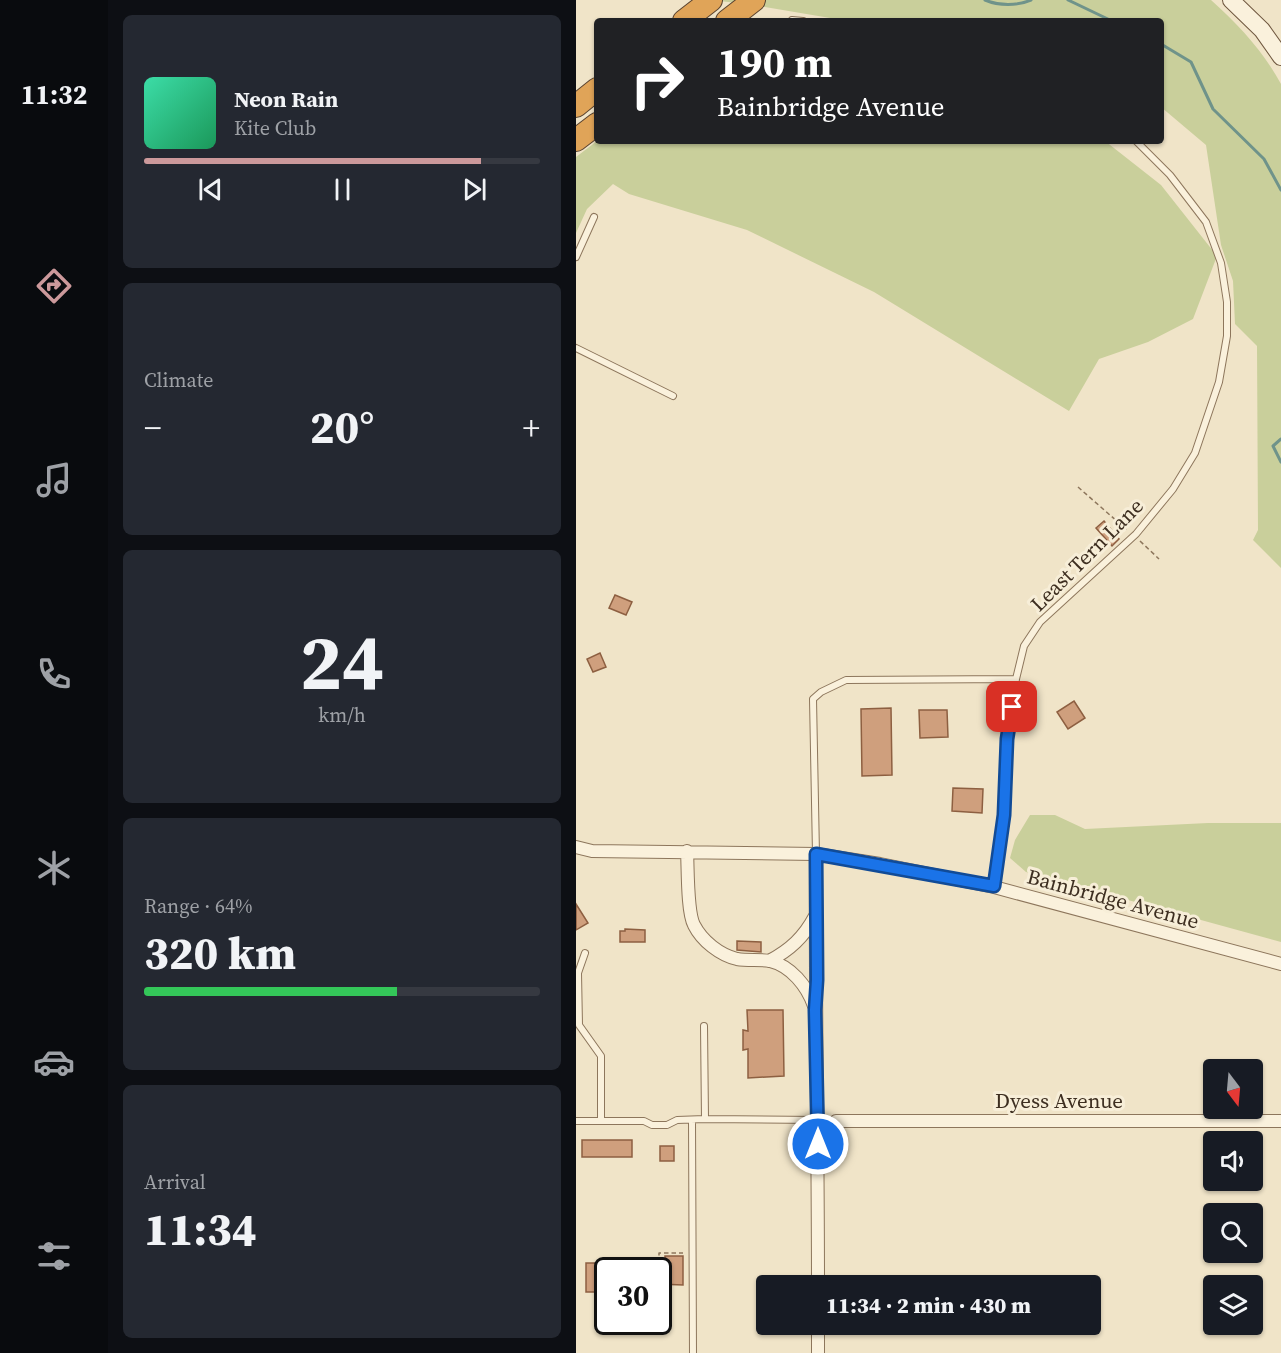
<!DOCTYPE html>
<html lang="en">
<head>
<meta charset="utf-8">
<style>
  :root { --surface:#171b24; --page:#242831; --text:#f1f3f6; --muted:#9ea1a6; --line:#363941; --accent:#cc999b }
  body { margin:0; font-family:"Source Serif 4",serif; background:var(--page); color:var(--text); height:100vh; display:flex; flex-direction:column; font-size:22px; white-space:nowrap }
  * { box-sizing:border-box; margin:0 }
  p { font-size:20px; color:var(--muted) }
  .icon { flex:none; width:33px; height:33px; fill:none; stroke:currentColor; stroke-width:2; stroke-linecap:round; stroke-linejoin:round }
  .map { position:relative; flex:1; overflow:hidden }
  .panel { display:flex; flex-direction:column; gap:15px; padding:15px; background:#0d0f14; width:468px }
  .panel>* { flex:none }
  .guide { position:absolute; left:18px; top:18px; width:570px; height:126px; border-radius:6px; box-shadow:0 2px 4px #0004; background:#202124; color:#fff; overflow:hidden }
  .needle { width:39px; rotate:164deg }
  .fabs { position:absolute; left:627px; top:1059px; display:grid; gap:12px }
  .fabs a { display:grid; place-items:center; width:60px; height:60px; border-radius:6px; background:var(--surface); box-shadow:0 2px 4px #0004; font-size:30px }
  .speed { position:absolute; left:18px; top:1257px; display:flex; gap:12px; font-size:30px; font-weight:700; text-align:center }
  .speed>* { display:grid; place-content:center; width:78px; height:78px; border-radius:50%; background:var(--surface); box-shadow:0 2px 4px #0004; line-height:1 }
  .speed .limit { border:3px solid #111; border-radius:9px; background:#fff; color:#111 }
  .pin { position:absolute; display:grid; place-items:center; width:51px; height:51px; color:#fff; margin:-26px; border-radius:12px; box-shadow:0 3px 9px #0006 }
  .me { position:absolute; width:66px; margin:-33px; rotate:0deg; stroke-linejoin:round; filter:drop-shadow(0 0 4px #0008) }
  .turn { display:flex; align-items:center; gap:21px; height:126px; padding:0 24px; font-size:27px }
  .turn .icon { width:78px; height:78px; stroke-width:2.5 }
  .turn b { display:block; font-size:42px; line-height:51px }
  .big { font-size:45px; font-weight:800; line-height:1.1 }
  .panel .card { flex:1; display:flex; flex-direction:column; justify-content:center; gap:9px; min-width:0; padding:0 21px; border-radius:9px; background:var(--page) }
  .panel .dial { align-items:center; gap:0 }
  .dial b { font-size:78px; line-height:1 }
  .song { display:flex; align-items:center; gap:18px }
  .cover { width:72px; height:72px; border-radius:9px; background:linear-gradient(135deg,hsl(160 70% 55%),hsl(150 70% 35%)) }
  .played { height:6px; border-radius:3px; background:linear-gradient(90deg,var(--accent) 85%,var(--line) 85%) }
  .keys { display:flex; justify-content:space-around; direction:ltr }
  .heat { display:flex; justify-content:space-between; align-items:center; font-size:33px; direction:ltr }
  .charge { height:9px; border-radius:4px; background:linear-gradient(90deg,#34c759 64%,var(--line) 0) }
  .trip { position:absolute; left:180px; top:1275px; width:345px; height:60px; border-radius:6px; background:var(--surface); box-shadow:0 2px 4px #0004; font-weight:800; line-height:60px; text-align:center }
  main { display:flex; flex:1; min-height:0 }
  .dock { display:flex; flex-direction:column; width:108px; justify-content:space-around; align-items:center; background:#090b0e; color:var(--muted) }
  .dock .icon { width:42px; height:42px }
  .dock .current { color:var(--accent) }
  .dock b { font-size:27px; color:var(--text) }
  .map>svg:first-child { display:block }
</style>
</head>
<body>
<main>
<nav class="dock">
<b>11:32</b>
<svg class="icon current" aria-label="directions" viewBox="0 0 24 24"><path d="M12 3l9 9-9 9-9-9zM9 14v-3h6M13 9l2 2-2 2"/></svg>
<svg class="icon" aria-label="music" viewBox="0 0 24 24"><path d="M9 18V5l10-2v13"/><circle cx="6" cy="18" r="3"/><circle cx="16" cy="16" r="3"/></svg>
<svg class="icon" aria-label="phone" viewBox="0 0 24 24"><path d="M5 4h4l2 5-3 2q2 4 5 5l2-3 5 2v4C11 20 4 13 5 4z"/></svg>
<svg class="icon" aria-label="climate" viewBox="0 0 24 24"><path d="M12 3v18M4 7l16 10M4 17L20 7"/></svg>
<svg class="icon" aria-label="car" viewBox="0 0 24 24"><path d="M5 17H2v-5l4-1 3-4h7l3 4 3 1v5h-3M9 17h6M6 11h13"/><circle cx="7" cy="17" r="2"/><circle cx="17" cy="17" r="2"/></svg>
<svg class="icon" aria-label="filters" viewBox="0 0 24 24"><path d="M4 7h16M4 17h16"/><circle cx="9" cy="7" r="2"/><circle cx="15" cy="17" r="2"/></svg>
</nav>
<section class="panel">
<div class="card">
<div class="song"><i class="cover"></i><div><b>Neon Rain</b><p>Kite Club</p></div></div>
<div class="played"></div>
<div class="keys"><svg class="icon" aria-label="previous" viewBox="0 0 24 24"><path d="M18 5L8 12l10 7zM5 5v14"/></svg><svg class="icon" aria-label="pause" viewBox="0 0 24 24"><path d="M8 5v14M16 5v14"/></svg><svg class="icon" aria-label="next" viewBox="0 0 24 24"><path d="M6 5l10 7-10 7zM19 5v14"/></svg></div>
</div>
<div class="card"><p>Climate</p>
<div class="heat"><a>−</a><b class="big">20°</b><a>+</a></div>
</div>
<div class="card dial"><b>24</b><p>km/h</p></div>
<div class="card"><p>Range · 64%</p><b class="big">320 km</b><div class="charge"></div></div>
<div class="card"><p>Arrival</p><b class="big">11:34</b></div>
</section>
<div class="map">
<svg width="705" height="1353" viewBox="0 0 705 1353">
  <rect width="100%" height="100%" fill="#f0e4c8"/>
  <path fill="#c9cf9b" d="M134 0H635C663 25 687 51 705 84V568L677 540 682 530 681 346 659 324 657 281 645 245 630 145 585 107V21H307L260 19 171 4Z
    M21 141H529L585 185 641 256 617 319 572 342 523 359 493 411 298 292 171 230 53 194 37 184 11 209 0 233V157Z
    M454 815H479L509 829 632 823H705V942L450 872 434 858 439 840Z"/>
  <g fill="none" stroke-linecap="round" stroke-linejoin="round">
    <path stroke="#6f938a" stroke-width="3" d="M409 0C423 6 441 6 455 0
      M492 0 536 21
      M585 44 615 62 637 109 688 159 705 190
      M705 439 697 446 705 462"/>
  </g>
  <path fill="#cf9f7d" stroke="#8d5f41" stroke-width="1.5" d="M528 521 543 539 536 546 520 528Z
    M39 595 56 602 50 615 33 608Z
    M24 653 30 667 17 672 11 659Z
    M498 701 509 718 492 729 481 712Z
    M315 708 316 775 286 776 285 709Z
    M343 710H371L372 737 344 738Z
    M377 788 407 789 406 813 376 811Z
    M0 904 12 923 0 930Z
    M49 929 69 930V942H44V931H49Z
    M161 941 185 942V952L161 950Z
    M171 1010H207L208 1076 172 1078V1049L167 1050V1030L172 1031Z
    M6 1140H56V1157H6Z
    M84 1146H98V1161H84Z
    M89 1256H107V1285L82 1284V1263H89Z
    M10 1263H32V1292H10Z"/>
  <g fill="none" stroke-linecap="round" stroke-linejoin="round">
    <defs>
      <path id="lane" d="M216 20 227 21
        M0 257 18 217
        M0 348 97 396
        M240 854 237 699 245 692 270 680 440 679
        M418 886 428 815 431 739 440 679 448 646 464 622 560 534 597 489 619 453 643 382 651 336V302L645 263 630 222 594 175 560 141
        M9 953 2 973 3 1025 25 1056V1121
        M128 1026 129 1119
        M116 1120 117 1353
        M0 1121H68L76 1125H91L101 1120 129 1119 242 1120"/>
      <path id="street" d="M0 847 16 851 240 854 304 864 418 887 705 964
        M111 851C112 868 111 912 118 925 126 941 144 955 161 959 172 961 184 959 194 961 215 966 231 986 238 1006
        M240 854C239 998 242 1141 242 1286
        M193 961C214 950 228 937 239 916
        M260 1121H705
        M242 1353V1324"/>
      <path id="secondary" d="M655 0 686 30 705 57"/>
      <path id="highway" d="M108 21 135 0
        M151 21 178 0
        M0 106 21 89
        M0 140 21 124"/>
    </defs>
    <use href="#lane" stroke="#8d765c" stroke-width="8"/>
    <use href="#street" stroke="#8d765c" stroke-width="14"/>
    <use href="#secondary" stroke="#6f573f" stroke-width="18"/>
    <use href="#highway" stroke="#5b4430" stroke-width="24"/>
    <path stroke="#8d765c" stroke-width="1.5" stroke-dasharray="4.5 3" stroke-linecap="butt" d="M502 487 551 530
      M564 541 583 559
      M83 1263V1253H107"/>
    <use href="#lane" stroke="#faf1dc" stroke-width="6"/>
    <use href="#street" stroke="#faf1dc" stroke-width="12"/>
    <use href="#secondary" stroke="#faf1dc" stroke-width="16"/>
    <use href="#highway" stroke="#e0a458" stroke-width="22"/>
  </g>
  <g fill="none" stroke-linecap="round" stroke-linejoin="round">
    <defs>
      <path id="route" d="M242 1144 239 1010 241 980 240 854 418 886 428 815 431 739 436 707"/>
    </defs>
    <use href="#route" stroke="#114b97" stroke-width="15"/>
    <use href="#route" stroke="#1a73e8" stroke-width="10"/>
  </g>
  <g text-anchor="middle" stroke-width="6" stroke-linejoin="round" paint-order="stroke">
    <g font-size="21" fill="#3d2e20" stroke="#f7eed8">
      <text transform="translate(511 555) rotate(-45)" y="7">Least Tern Lane</text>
      <text transform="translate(537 899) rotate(15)" y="7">Bainbridge Avenue</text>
      <text x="483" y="1108">Dyess Avenue</text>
    </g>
  </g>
</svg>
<div class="fabs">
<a><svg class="needle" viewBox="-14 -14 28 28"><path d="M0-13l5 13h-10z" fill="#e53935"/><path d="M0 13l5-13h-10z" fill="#9ea1a6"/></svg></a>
<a><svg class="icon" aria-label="sound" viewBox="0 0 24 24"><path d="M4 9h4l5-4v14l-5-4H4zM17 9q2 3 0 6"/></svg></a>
<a><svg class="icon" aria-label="search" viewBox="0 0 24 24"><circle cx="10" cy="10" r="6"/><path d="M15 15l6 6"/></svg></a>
<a><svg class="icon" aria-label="layers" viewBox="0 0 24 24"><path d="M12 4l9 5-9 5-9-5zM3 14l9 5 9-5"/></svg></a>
</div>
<div class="speed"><div class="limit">30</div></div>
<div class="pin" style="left:436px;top:707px;background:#d93025"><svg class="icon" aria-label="arrive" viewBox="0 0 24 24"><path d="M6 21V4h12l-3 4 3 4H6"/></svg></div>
<svg class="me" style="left:242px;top:1144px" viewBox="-20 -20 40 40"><circle r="17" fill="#1a73e8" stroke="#fff" stroke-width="3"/><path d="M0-11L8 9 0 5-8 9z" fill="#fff"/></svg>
<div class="trip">11:34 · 2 min · 430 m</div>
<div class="guide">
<div class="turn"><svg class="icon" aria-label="right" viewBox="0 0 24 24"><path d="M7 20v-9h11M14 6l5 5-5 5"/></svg><div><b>190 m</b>Bainbridge Avenue</div></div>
</div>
</div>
</main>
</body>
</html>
